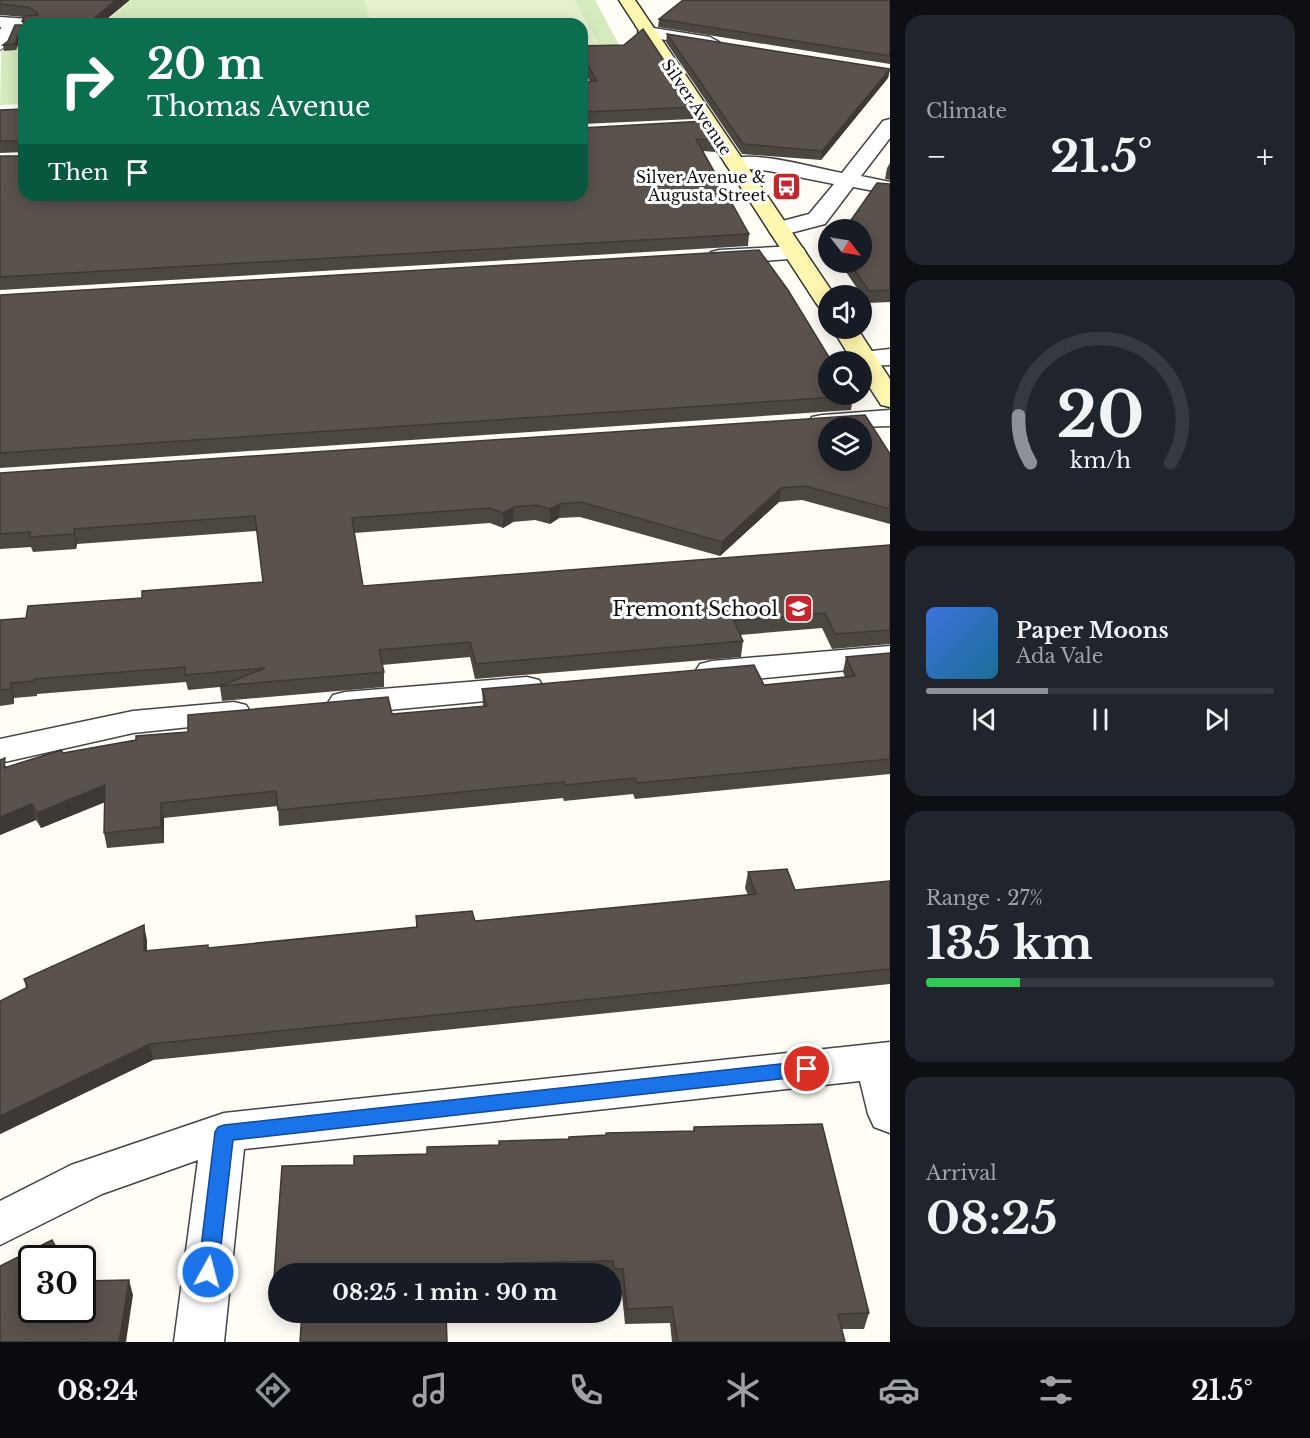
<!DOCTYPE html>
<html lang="en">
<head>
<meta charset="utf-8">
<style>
  :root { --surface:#171b24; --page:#20242c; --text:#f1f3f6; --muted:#9ea1a6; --line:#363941; --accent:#8c9099 }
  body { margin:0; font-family:"Libre Baskerville",serif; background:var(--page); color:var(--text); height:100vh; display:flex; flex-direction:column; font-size:22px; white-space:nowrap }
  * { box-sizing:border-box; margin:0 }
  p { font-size:20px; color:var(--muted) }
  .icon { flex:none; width:33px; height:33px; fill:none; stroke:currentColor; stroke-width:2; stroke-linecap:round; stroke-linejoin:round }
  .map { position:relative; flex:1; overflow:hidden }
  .panel { display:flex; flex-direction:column; gap:15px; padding:15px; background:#0d0f14; width:420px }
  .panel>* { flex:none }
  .hud { position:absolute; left:18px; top:18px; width:570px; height:183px; border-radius:18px; box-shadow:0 3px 15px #0003; background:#0b6e4f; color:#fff; overflow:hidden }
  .needle { width:39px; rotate:121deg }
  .fabs { position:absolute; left:818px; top:219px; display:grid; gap:12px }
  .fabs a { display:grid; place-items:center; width:54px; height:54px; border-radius:50%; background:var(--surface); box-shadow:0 3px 15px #0003; font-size:30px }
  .speed { position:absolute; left:18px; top:1245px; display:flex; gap:12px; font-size:30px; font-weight:700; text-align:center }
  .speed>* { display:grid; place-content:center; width:78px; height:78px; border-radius:50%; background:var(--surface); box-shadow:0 3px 15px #0003; line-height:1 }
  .speed .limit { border:3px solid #111; border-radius:9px; background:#fff; color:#111 }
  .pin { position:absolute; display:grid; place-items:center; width:51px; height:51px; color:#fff; margin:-26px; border:3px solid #fff; border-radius:50%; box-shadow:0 2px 6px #0007 }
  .me { position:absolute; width:66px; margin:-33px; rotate:7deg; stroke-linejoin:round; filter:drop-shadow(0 0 4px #0008) }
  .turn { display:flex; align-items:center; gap:21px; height:126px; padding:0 30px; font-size:27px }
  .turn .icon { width:78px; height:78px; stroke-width:2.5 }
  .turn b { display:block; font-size:42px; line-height:51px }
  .then { display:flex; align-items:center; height:57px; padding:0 30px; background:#0003; gap:12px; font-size:22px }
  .big { font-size:45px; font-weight:700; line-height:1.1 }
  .panel .tile { flex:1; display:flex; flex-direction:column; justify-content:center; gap:9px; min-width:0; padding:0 21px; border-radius:18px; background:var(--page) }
  .panel .dial { align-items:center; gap:0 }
  .dial svg { height:156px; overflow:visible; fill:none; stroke:var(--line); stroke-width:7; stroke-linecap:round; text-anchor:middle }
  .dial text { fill:var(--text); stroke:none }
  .song { display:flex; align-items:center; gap:18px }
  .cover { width:72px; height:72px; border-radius:9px; background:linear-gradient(135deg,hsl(220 70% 55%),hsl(200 70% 35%)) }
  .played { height:6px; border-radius:3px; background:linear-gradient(90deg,var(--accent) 35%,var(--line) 35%) }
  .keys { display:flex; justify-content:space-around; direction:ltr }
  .heat { display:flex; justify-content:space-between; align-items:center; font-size:33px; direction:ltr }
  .charge { height:9px; border-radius:4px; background:linear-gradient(90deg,#34c759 27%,var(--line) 0) }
  .trip { position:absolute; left:268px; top:1263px; width:354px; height:60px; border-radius:30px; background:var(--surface); box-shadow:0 3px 15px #0003; font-weight:700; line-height:60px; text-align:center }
  .tabs { display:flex; height:96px; justify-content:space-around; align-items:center; background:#090b0e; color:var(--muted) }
  .tabs .icon { width:42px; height:42px }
  .tabs .on { color:var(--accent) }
  .tabs b { font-size:27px; color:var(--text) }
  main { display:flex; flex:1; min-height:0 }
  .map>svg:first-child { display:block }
</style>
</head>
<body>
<main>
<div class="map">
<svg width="890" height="1342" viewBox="0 0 890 1342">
  <rect width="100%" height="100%" fill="#fffdf5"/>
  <path fill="#d5ebbd" d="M131 0H595L624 54 582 56V24H103Z
    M2 29 24 31V104L0 105Z"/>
  <path fill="#e6f2cf" d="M364 0H574L599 43 582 44V24H371Z"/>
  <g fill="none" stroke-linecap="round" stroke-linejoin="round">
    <defs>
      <path id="lane" d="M10 18 17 22 7 46 0 50V30L5 19Z"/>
      <path id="street" d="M0 17 29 19 38 24H24V29L0 27Z
        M647 27 710 37 719 42 710 47 641 36 638 32 641 28Z
        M890 119V138L861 176 890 182V194L853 187 825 224 779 236 771 234 768 229 771 224 809 214 834 184 769 171 728 167 725 163 728 159C760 151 810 167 842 173L883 121Z
        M795 246 803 248 806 253 803 258 719 264 711 262 708 257 711 252 719 250Z
        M890 349V365L863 366 861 362H853L850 358 854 353Z
        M890 410V426L828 428V431L812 429 809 423 812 417 822 415Z
        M890 646V666L712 683 700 680 695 672 700 664 712 661Z
        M527 677 539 680 544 688 539 696 345 714 333 711 328 703 333 695 345 692Z
        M234 702 246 705 251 713 246 721 133 733 0 763V739L133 711Z
        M890 1042V1133L874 1127 868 1114 860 1081 244 1149 224 1342H174L198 1160 102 1194 0 1245V1201L71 1165 224 1113Z"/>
      <path id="secondary" d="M619 0H635L835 296H828V310L820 308 816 303Z
        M832 328H857L890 379V407L881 405 861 374V362H853Z"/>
    </defs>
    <use href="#lane" stroke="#444" stroke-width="2"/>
    <use href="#street" stroke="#444" stroke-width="3"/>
    <use href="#secondary" stroke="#333" stroke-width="3"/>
    <use href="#lane" fill="#fff" fill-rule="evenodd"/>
    <use href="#street" fill="#fff" fill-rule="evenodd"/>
    <use href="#secondary" fill="#fff6b0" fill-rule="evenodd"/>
  </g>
  <path fill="#4d4742" d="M0 0 101 24H24V30L22 21 24 17 0 15Z
    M890 0V64L658 27 659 19Z
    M22 25 23 31 16 50 4 51 3 45 8 41Z
    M667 34 890 69 888 78 821 160 742 154 666 42Z
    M582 46 695 107 693 119 582 124V82H590L582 67Z
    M0 110 582 128 716 140 715 152 703 151 749 234 748 246 0 290V156H24V152L0 153Z
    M890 163V180L885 179 887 168Z
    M890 184V302L867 303 846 272 847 262H861Z
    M0 295 853 396 851 410 0 468Z
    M890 454V524L802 500 779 502 720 556 580 517 559 518 550 524 535 520 513 522 503 528 490 523 354 533 363 586 890 545V644L832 649 822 628 740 635 743 641 741 657 475 679 470 657 382 665 384 672V687L222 701 220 687 188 690 186 682 37 694V696L14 698V704L0 706V620L26 618 142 598 263 582 257 531 77 544 76 549 33 552 31 547 0 549V473Z
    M890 653V774L635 799 633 794 564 801 563 798 279 826 278 806 164 818V843L107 848 104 833V802L41 828 36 820 0 835V760L7 767 63 753 392 714 483 706 482 689 764 685 845 677 843 672 846 657Z
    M748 872 795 890 890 881V984L153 1060 0 1134V1001L26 988 24 979 147 940V951L208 948 416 927V916L475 921 748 895 745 888Z
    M822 1124 869 1313 864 1329H842L845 1342H672L670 1323 625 1324 621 1285H612V1274H279V1307H275L273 1291 282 1166 354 1165V1156L427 1154V1147L499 1145V1141L568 1139 569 1137 606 1135V1133L693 1131 694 1127Z"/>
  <path fill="#3f3936" d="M116 0H130L101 24H87Z
    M22 25 23 31 16 50 15 44Z
    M890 69 888 78 821 160 822 151Z
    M781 488 779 502 720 556 722 542Z
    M560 504 559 518 550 524V509Z
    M514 507 513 522 503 528V513Z
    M74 529 77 544 76 549 74 534Z
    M11 683 14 698V704L11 689Z
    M105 785 108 801 41 828 37 813Z
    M161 803 164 818V843L161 827Z
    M32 804 36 820 0 835V817Z
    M144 925 147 940V967L144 951Z
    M150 1044 153 1060 0 1134V1116Z
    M129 1280 133 1295 126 1342H119Z"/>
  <path fill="#5a524d" stroke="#3f3936" stroke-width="1.5" fill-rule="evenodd" d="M0 0H116L87 24H31L22 21 25 16 38 15 37 12 28 7 0 4Z
    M683 0H890V56L659 19Z
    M15 25H22L15 44 3 45 8 41Z
    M643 29 695 107 583 112 582 118V82L597 81 582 55V46L624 45Z
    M667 34 890 69 822 151 743 144Z
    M24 109V195H582V128L704 121 716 140 696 139 749 234 0 277V156H24V141H0V110Z
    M877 183 890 184V290L869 291 849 262H861V230H844Z
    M759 250 788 290 832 362H828V394H852L853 396 0 453V295Z
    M865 415 890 454V509L805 486 781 488 722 542 581 502 560 504 550 509 536 505 514 507 503 513 490 508 352 518 363 586 890 545V630L835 634 825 613 734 621 743 641 476 664 470 642 379 650 384 672 220 686 265 668 185 675V667L34 679V681L11 683V689L0 690V620L26 618 28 606 142 598V591L263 582 255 516 74 529V534L30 537V532L0 534V473ZM828 428H861V460H828Z
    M890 653V759L637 783 635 778 565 785 564 782 278 810 276 791 161 803V827L104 833 105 785 37 813 32 804 0 817V760L5 758 4 768 61 750 63 753 136 740V736L188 732V715L388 697 392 714 487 706 482 689 754 665 764 685 855 676 846 657Z
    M787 869 795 890 890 881V969L150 1044 0 1116V1001L28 987 24 979 144 925V951L208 945V948L417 927 416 916 472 911 475 921 756 894 748 872Z
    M822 1124 869 1313 838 1314 845 1342H678L672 1307 627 1309 623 1269H614L613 1261 505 1263 503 1274H279V1291H273L282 1166 354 1165V1156L427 1154V1147L499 1145V1141L569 1139V1137L606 1135V1133L694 1131V1127Z
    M52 1240 62 1258H32V1310H82V1281L129 1280 119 1342H0V1266Z
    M302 1312H446L447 1342H300Z"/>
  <path fill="#1a73e8" stroke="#114b97" stroke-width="1.5" d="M807 1061 813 1064 816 1069 813 1074 807 1076 233 1140 218 1272 215 1279 208 1281 201 1279 198 1272 215 1132 218 1127 224 1125Z"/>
  <defs>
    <symbol id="bus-square" viewBox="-11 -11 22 22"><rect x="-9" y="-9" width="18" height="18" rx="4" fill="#c4262e" stroke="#fff"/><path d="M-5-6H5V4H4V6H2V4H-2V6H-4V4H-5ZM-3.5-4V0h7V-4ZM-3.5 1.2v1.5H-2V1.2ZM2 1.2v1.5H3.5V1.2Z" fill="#fff"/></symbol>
    <symbol id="school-square" viewBox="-11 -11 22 22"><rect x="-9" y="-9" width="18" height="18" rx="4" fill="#c4262e" stroke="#fff"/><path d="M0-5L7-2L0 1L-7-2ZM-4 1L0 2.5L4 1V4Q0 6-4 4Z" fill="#fff"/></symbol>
  </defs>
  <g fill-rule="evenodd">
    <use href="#bus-square" x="770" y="170" width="33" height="33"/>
    <use href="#school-square" x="782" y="592" width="33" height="33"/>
  </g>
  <g text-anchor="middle" stroke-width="6" stroke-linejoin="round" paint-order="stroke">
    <g font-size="16" fill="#111" stroke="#fff">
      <text transform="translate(697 107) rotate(56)" y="6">Silver Avenue</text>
    </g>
    <g font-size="16" fill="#111" stroke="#fff" text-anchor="end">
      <text x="766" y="183">Silver Avenue &amp;<tspan x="766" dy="18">Augusta Street</tspan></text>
    </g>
    <g font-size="20" fill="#111" stroke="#fff" text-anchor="end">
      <text x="778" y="616">Fremont School</text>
    </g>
  </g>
</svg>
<div class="fabs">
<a><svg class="needle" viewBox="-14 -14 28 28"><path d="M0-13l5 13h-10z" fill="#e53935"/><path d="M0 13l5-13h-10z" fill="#9ea1a6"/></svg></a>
<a><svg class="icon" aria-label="sound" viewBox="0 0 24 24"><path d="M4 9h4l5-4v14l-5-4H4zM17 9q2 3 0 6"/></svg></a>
<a><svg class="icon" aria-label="search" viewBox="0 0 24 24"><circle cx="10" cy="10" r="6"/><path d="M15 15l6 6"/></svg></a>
<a><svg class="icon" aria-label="layers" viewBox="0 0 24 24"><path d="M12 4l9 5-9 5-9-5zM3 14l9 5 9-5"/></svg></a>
</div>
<div class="speed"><div class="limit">30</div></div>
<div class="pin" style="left:807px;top:1069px;background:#d93025"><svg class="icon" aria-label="arrive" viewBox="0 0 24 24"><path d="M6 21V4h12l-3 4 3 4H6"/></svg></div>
<svg class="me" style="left:208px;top:1272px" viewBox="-20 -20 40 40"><circle r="17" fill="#1a73e8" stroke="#fff" stroke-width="3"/><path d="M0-11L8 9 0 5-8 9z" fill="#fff"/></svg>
<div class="trip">08:25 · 1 min · 90 m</div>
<div class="hud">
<div class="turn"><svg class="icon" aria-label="right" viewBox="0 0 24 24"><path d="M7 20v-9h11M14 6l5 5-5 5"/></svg><div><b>20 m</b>Thomas Avenue</div></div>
<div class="then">Then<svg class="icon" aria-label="arrive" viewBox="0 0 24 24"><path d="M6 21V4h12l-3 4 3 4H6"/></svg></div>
</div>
</div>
<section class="panel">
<div class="tile"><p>Climate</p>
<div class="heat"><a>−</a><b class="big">21.5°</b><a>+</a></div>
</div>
<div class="tile dial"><svg viewBox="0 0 100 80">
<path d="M14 69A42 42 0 1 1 86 69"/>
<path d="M14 69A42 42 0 0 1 8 45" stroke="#8c9099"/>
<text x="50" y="56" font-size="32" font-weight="700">20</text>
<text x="50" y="72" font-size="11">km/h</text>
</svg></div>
<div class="tile">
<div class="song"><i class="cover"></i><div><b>Paper Moons</b><p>Ada Vale</p></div></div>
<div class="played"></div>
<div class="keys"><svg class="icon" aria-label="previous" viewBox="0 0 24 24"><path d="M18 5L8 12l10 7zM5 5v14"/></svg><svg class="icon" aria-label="pause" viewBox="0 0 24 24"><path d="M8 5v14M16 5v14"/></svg><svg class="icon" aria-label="next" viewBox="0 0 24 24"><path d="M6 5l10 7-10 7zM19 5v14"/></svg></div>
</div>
<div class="tile"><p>Range · 27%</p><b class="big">135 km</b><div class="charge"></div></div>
<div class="tile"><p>Arrival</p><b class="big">08:25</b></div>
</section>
</main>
<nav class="tabs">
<b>08:24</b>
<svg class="icon on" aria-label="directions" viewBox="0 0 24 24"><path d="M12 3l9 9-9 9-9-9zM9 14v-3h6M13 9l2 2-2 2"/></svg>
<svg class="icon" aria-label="music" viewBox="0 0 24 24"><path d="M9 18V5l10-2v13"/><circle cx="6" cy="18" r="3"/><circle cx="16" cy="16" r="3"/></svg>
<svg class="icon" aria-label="phone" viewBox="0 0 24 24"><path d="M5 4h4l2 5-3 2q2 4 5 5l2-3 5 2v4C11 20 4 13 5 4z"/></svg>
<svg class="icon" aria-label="climate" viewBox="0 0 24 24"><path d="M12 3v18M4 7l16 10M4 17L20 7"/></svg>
<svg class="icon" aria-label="car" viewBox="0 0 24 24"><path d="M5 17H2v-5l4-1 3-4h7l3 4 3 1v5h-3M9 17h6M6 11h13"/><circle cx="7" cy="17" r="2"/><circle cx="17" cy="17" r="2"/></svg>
<svg class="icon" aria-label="filters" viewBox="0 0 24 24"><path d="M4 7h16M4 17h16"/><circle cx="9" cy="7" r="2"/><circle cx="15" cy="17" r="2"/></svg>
<b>21.5°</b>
</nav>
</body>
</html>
